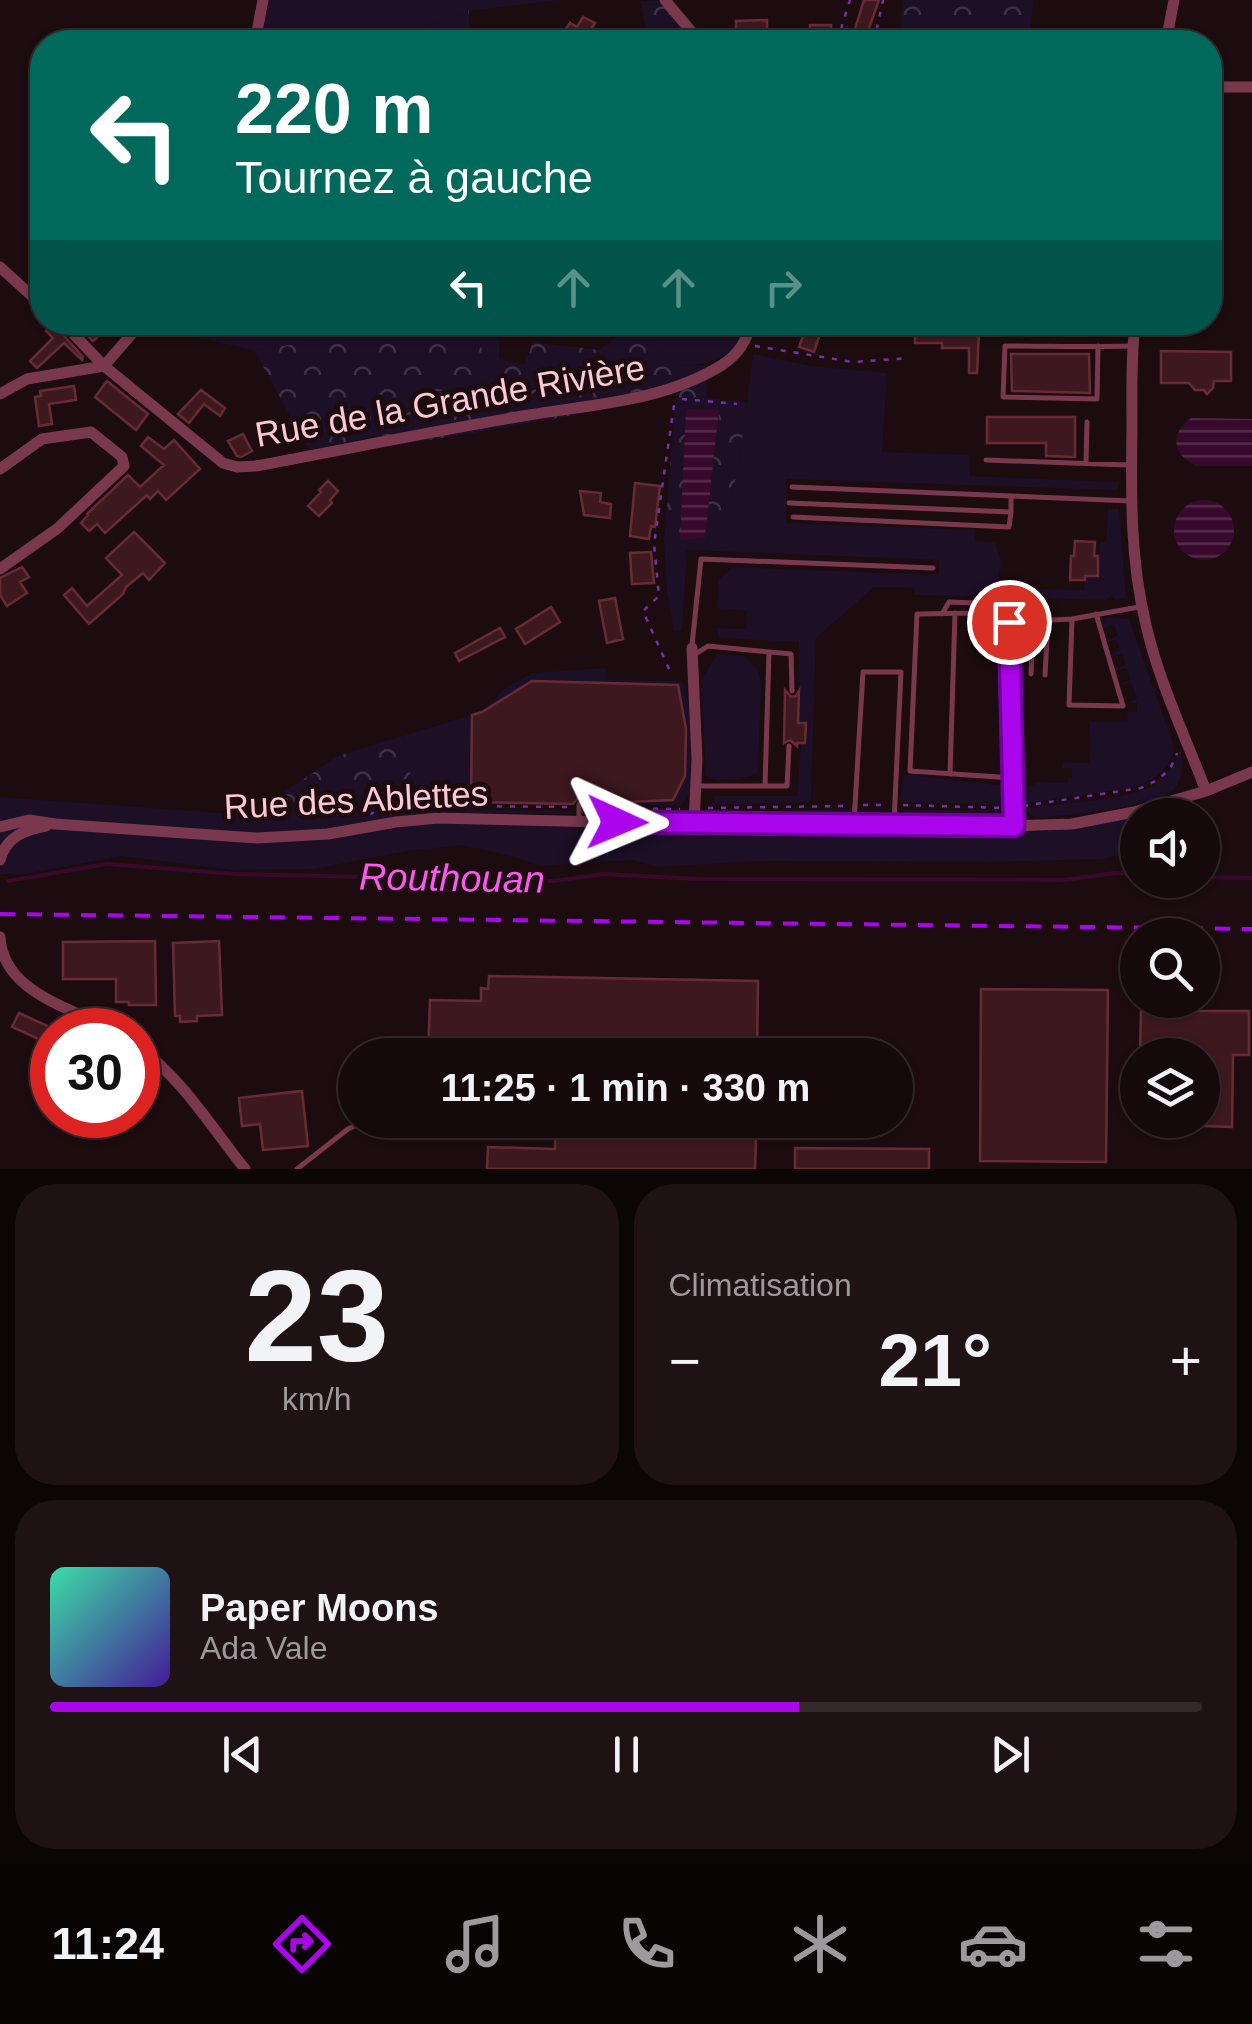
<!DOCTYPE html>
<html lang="fr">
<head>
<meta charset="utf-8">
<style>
  :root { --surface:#15090b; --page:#1e1214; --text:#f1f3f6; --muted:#9d9a9d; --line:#342a2c; --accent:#ab05ed }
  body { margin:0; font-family:Arial,sans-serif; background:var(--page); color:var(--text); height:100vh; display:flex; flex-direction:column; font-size:38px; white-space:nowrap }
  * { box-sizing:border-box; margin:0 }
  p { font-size:32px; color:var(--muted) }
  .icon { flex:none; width:55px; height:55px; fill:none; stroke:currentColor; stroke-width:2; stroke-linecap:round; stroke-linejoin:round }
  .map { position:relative; height:1169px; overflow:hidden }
  .sheet { display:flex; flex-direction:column; gap:15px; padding:15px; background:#0c0506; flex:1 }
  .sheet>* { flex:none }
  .hud { position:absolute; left:30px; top:30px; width:1192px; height:305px; border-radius:40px; box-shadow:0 2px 8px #0004,0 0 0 2px var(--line); background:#00695c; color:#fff; overflow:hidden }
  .tools { position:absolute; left:1120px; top:798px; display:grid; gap:20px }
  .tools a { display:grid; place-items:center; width:100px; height:100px; border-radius:50%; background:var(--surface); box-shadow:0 2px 8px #0004,0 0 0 2px var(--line); font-size:50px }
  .speed { position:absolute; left:30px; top:1008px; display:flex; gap:20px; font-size:50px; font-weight:700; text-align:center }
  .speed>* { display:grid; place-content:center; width:130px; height:130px; border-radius:50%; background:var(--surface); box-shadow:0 2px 8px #0004,0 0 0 2px var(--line); line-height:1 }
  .speed .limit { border:15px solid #d22; background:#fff; color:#111 }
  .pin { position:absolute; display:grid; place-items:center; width:85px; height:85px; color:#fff; margin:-42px; border:5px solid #fff; border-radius:50%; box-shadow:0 2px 10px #0007 }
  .me { position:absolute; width:110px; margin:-55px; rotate:91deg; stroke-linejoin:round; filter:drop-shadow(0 0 8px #0008) }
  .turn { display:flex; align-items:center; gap:35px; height:210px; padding:0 40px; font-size:45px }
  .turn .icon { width:130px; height:130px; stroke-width:2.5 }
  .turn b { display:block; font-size:70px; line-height:85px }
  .lanes { display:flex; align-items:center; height:95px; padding:0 40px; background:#0003; justify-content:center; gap:50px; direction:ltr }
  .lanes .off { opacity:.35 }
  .big { font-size:75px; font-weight:600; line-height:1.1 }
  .sheet .card { flex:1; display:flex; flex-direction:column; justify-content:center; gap:15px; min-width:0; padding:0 35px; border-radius:40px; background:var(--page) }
  .sheet .dial { align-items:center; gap:0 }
  .dial b { font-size:130px; line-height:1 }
  .song { display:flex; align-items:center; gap:30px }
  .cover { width:120px; height:120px; border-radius:15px; background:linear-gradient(135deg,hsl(160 70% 55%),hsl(260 70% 35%)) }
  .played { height:10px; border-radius:5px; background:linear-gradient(90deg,var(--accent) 65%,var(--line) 65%) }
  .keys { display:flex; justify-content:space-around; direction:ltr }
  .heat { display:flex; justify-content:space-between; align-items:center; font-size:55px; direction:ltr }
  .sheet .tiles { flex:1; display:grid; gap:15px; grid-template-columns:1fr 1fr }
  .card:last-child { grid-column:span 2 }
  .trip { position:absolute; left:338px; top:1038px; width:575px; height:100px; border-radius:50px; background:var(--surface); box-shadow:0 2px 8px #0004,0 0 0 2px var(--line); font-weight:600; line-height:100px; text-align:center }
  .menu { display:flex; height:160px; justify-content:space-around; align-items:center; background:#080404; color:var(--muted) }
  .menu .icon { width:70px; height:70px }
  .menu .current { color:var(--accent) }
  .menu b { font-size:45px; color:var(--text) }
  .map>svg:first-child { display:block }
</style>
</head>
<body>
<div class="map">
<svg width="1252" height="1169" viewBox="0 0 1252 1169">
  <defs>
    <pattern id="forest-crowns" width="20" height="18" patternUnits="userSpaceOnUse" patternTransform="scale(2.5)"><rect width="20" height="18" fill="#1c0f26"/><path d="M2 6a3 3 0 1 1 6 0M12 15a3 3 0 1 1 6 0" fill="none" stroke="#3e3045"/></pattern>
    <pattern id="water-rules" width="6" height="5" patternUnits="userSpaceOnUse" patternTransform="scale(2.5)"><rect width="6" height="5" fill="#38092c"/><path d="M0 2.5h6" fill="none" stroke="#562b4a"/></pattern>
  </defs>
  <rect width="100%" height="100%" fill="#1c0c0f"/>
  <path fill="#1c0f26" d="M269 0H561L469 11 426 26 427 42H260Z
    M940 322 1141 323V335L940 330Z
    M150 323V322L444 323 254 350 147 327Z
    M460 323H499V360L483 352Z
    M627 323H746C733 360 713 365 677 366L630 328Z
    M753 354 811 366 887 373 882 452 970 455 969 476 1119 482 1117 490 786 479V523L975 530V541L995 543 1001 560 998 588 1084 590 1085 576H1098L1100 542 1106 541 1108 509H1119L1126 598 1115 600 1111 596 1106 600 915 595V588L874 587 816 638 811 800 809 802 713 805 714 796H797L801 743 805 742 806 724 798 723 799 642 719 638 716 628 746 629 747 611 717 608 719 579 733 567 939 575V560L687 550 682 631 674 632 667 592 664 543 723 542 740 455Z
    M1107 617 1129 619 1174 746C1172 768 1155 779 1136 787L1023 804 1018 792 1039 782 1067 783 1068 778H1072V768H1062L1064 762 1089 763 1090 722H1127L1128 712H1137V703H1129L1137 698 1131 682 1122 685 1121 684 1131 680 1127 668 1117 671 1116 668 1126 665 1122 654 1112 657 1111 654 1120 650 1116 639 1107 643V640L1118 636 1114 625 1103 628 1102 622Z
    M717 654 744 656 758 670 761 683 758 772C747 781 718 783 706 776L701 680Z
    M606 668 607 680 680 681 684 684 691 717V791L681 806 587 804 654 801 665 791 533 697 482 712 505 688 532 673Z
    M472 715 471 810 573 811 572 814 471 813 469 824 908 832 1053 831 1129 819 1136 852 1103 859 993 862 760 861 657 867 633 860 540 866 515 857 462 845 407 851 314 869 231 870 121 856 25 874H0V797L234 814 249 823 360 812 416 800 403 736Z
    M1181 751C1183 765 1184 778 1174 789 1156 808 1065 815 1036 818L1024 809C1058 802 1120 802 1150 787 1163 780 1173 764 1181 751Z
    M903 774 1005 786 1004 805 901 802Z
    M850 809 846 818 718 816 713 812Z
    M903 810H1002L995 819H908Z"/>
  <path fill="url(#forest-crowns)" fill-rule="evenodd" d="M670 0 694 42H646L648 38 640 1Z
    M903 0H1033L1030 42H899Z
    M469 11V42H427L426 26Z
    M444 323H460C484 353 485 358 525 364L533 342 599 350 630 328 677 366 705 365 707 398 747 402 740 455 723 543H664L676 392C579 417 479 432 379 448L376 436 309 450 254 350ZM686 410 719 411 705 538 681 539Z
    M403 736 416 800 360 812 310 818 249 823 234 814 259 809 338 756Z"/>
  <path fill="url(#water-rules)" d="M686 409 719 410 705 538 680 540Z
    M1191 418 1252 419V466H1197C1172 455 1169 435 1191 418Z
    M1174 530a30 30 0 1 1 60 0a30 30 0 1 1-60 0Z"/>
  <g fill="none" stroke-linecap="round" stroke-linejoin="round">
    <path stroke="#38092c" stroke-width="4" d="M1202 877 1252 878
      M8 881 107 864 235 874 554 881 603 874 699 879 1064 880 1115 873 1138 874"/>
  </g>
  <path fill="#3d181f" stroke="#682b36" stroke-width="2.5" d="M864 0H879L864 42H851Z
    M583 17 595 23 588 34 584 32 578 41 563 33 570 23 577 27Z
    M767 20V37L736 38V21Z
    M810 25H831V42H810Z
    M95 322H127L128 324 121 332 112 324 93 341 80 327 85 323 89 327Z
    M808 322H824L814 352 799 347Z
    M53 324 83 357 82 360 64 343 37 368 30 361 53 338 46 331Z
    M942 331H979L977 373H969V348H942V343H915V333Z
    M1161 351 1231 352V381H1214L1213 388 1207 394 1204 390H1195L1189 383H1161Z
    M1011 354H1089L1090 393 1012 391Z
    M107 381 148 414 136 430 95 397Z
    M74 386 76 400 49 404 52 424 39 426 35 397 41 396 40 391Z
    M201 390 225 408 220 416 204 404 189 423 178 414Z
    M987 417H1075V457L1046 456V443H987Z
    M243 434 252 451 241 457 237 456 228 441Z
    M148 437 164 449 174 440 200 469 166 500 158 491 150 499 147 495 105 533 97 524 89 531 81 523 88 515 87 514 128 475 140 487 164 465 141 446Z
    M328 481 338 491 330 500 332 503 319 516 308 506 321 492 319 490Z
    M635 483 660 486 655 527 651 526 649 539 630 536Z
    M580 491 601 493 600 502 611 504 610 518 584 515Z
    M134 532 165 563 149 580 143 573 126 587 123 594 89 624 64 595 72 588 87 606 122 575 106 558Z
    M1075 541 1095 542 1094 556H1098V576H1085V580H1070L1071 556H1074Z
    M651 552 654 583 632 584 630 553Z
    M22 567 29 577 20 582 27 593 7 606 0 595V578Z
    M615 598 623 639 607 643 599 601Z
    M551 607 560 622 525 644 516 629Z
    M500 628 505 637 459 661 455 653Z
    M532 681 678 685 686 729 685 776 673 800 585 804 583 799 578 798 573 804 471 802 472 715 482 712Z
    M785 690 791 697 796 696 799 691 798 723H806L805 743H797V746L790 740 784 743Z
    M155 941 156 1005H129V1002H116V979H63V942Z
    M219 941 222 1015 197 1016V1021L180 1022V1016H175L173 943Z
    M489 976 758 981 757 1055H428L430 1000 481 1001V988L488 989Z
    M981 989 1108 990 1106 1162 980 1161Z
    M1141 1011H1249V1055H1233L1232 1127 1202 1126V1054H1140Z
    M19 1013 52 1028V1045L12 1027Z
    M302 1091 308 1146 263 1150 260 1124 242 1126 239 1098Z
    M555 1120H758L761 1135 756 1137 755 1169H487L488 1147 555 1149Z
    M795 1148 929 1149V1169H795Z"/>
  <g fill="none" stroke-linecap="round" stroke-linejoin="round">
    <path stroke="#742fab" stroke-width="2.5" stroke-dasharray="5 8" stroke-linecap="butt" d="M840 42 842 25 850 0
      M874 42 883 0
      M755 346 853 362 909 358
      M682 399 737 404
      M669 669 643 611 659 596 654 544 675 398
      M863 805H885
      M903 805 1005 808
      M458 806 570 807
      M1023 806 1141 788C1158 781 1172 771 1177 753
      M588 808 680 809
      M708 808 845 806
      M369 814 395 807 435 805"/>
    <path stroke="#7a384f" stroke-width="5" d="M1098 346 1097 399 1003 397 1005 346C1047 346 1088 347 1130 346
      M986 460 1128 465
      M1086 463 1087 422
      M792 487 1131 501
      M789 503 1011 512V497
      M793 517 1009 527 1011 512
      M996 603 1028 605 1036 621
      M942 614 949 602 976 603
      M1096 614 1123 706 1069 705 1072 619 1139 607
      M1009 622 980 613 917 614 910 771 1013 778
      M692 645 701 559 933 568
      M694 655 708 646 791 654 792 691
      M1031 674 1033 621
      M1045 675 1048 620
      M950 774 955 613
      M699 786H787L789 746
      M765 786 769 652
      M579 819V804
      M854 822 863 672H901L894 822
      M1014 826 1009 622 1072 619
      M297 1169 348 1129 367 1120"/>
    <path stroke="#7a384f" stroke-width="11" d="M665 0 700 42
      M255 42 263 0
      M1166 42 1174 0
      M1210 87H1252
      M0 267 42 305
      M62 322 104 366 223 463 237 467 256 466C347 449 438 430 529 415 595 404 664 401 722 365 739 354 746 341 752 322
      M1134 335C1131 365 1132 396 1132 427 1131 494 1130 560 1146 625 1159 682 1185 736 1206 791
      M104 366 142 322
      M0 394 27 379 104 366
      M0 469 42 439 91 432 122 457 124 466 58 528 0 569
      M692 648 697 759 694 824
      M0 827 29 820 55 824 257 838 328 834 396 822 438 818 694 824 1010 826 1072 824 1134 812 1206 791 1252 772
      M0 860C6 837 24 830 46 826
      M0 937C3 993 71 1007 111 1030
      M138 1047C181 1077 212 1128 245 1169"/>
    <path stroke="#ab05ed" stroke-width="4" stroke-dasharray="15 12" stroke-linecap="butt" d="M0 914 1252 929"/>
  </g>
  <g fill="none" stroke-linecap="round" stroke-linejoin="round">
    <defs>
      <path id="route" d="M617 822 1014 826 1009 622"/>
    </defs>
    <use href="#route" stroke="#6f039a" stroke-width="25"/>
    <use href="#route" stroke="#ab05ed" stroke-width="18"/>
  </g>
  <g text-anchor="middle" stroke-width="10" stroke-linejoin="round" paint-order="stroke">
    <g font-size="35" fill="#fec8d7" stroke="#1c0c0f">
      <text transform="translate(450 401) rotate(-10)" y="12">Rue de la Grande Rivière</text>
      <text transform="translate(356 800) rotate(-3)" y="12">Rue des Ablettes</text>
    </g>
    <g font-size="38" font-style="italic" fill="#fb59ee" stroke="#1c0c0f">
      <text transform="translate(452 878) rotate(1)" y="13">Routhouan</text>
    </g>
  </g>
</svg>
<div class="tools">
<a><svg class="icon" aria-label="sound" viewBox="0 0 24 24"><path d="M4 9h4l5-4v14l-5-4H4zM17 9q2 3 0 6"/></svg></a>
<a><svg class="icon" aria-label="search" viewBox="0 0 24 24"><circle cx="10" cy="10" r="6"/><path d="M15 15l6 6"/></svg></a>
<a><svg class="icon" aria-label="layers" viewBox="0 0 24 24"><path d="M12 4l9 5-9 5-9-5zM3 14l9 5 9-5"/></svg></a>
</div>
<div class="speed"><div class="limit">30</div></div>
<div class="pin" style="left:1009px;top:622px;background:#d93025"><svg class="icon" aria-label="arrive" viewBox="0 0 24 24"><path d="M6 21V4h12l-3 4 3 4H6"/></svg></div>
<svg class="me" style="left:617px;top:822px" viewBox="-20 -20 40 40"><path d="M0-17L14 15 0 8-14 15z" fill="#ab05ed" stroke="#fff" stroke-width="4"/></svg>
<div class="trip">11:25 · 1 min · 330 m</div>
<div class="hud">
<div class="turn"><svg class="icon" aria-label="left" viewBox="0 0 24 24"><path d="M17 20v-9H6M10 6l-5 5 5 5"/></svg><div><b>220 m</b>Tournez à gauche</div></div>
<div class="lanes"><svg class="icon" aria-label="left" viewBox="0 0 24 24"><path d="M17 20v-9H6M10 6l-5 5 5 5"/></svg><svg class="icon off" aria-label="ahead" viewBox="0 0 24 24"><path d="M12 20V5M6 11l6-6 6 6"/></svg><svg class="icon off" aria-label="ahead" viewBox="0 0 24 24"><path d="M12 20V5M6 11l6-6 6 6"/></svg><svg class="icon off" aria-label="right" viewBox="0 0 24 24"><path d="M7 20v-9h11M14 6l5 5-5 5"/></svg></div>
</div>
</div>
<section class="sheet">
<div class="tiles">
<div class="card dial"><b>23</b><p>km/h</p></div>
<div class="card"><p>Climatisation</p>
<div class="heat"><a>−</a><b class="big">21°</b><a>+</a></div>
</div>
<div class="card">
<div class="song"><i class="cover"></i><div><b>Paper Moons</b><p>Ada Vale</p></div></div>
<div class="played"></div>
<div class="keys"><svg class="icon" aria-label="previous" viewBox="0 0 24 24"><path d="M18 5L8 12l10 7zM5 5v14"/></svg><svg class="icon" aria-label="pause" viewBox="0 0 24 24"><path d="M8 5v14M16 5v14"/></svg><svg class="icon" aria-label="next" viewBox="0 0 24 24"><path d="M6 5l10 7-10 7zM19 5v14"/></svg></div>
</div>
</div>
</section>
<nav class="menu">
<b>11:24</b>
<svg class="icon current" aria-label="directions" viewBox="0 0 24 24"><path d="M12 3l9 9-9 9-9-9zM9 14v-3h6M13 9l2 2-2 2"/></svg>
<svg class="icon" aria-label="music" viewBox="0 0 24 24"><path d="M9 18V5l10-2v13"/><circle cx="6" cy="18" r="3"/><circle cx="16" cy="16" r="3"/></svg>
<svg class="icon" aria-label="phone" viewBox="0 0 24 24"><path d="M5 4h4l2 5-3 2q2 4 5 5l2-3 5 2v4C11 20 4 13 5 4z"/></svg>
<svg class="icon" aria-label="climate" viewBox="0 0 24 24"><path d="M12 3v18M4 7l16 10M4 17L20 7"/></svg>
<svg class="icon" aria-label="car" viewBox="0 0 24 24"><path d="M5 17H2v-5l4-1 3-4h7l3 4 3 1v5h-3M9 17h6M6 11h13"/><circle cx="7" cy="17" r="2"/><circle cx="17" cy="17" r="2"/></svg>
<svg class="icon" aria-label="filters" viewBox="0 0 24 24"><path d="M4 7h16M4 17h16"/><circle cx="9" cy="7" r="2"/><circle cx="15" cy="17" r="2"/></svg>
</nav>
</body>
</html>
